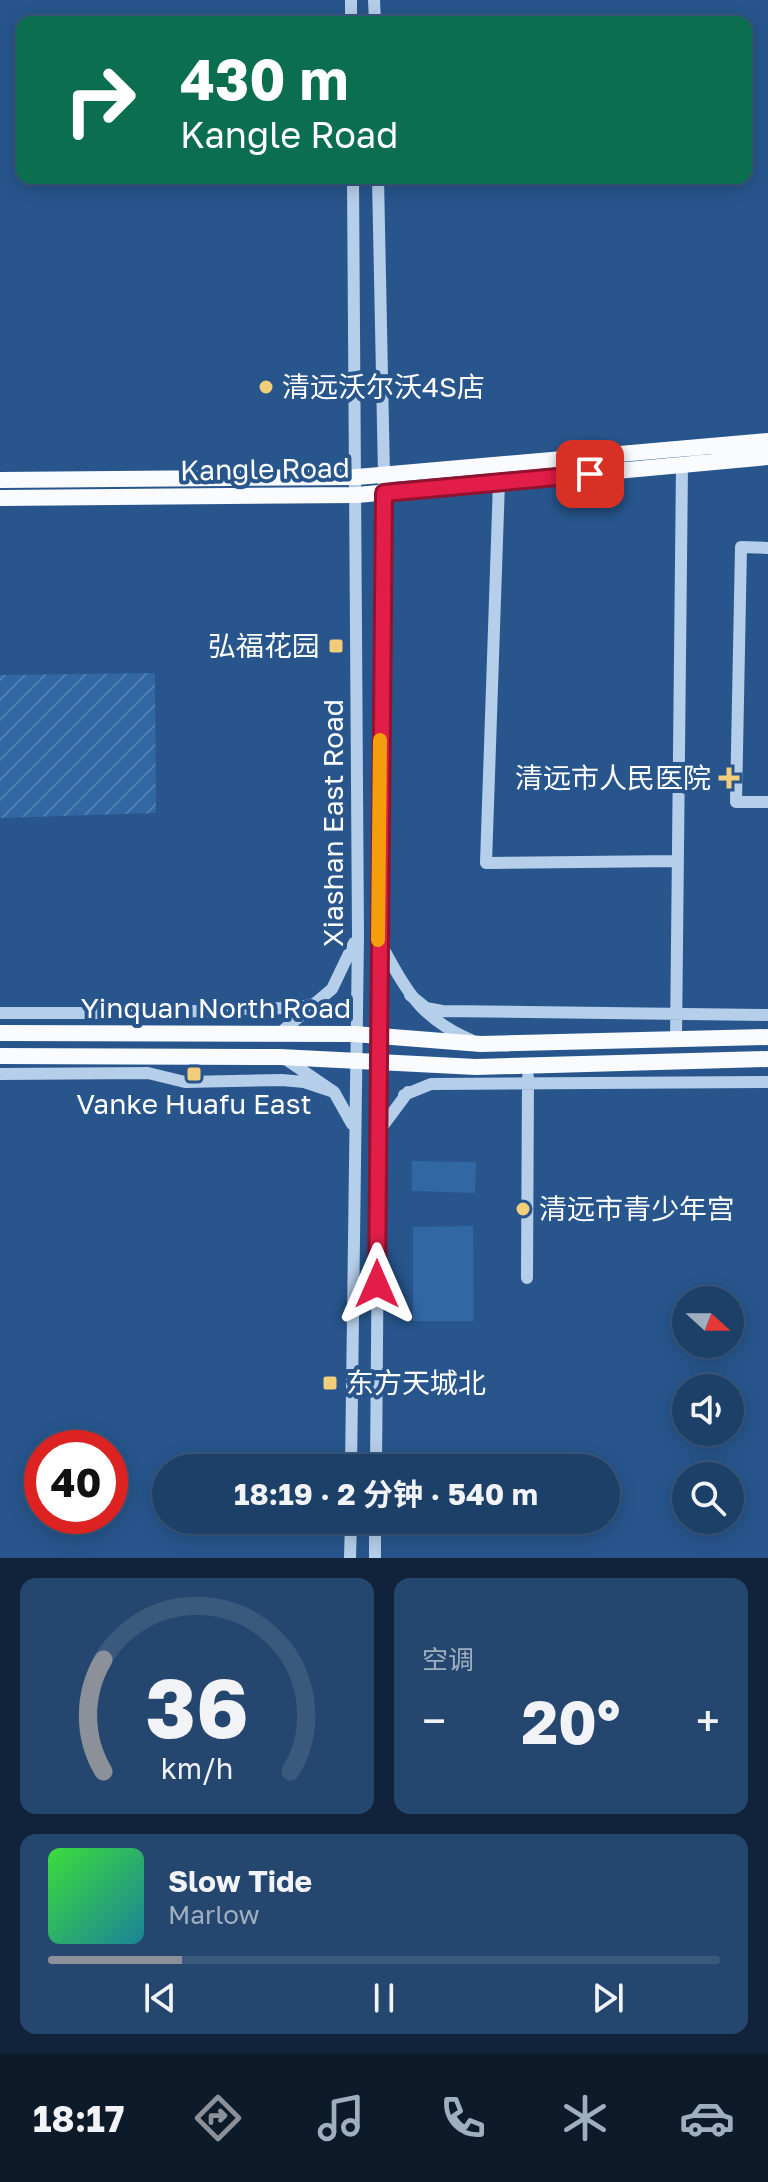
<!DOCTYPE html>
<html lang="zh">
<head>
<meta charset="utf-8">
<style>
  :root { --surface:#1d4069; --page:#25476f; --text:#f1f3f6; --muted:#a0afc0; --line:#3b597d; --accent:#8c9099 }
  body { margin:0; font-family:"Golos Text","Noto Sans SC",sans-serif; background:var(--page); color:var(--text); height:100vh; display:flex; flex-direction:column; font-size:30px; white-space:nowrap }
  * { box-sizing:border-box; margin:0 }
  p { font-size:26px; color:var(--muted) }
  .icon { flex:none; width:44px; height:44px; fill:none; stroke:currentColor; stroke-width:2; stroke-linecap:round; stroke-linejoin:round }
  .map { position:relative; height:1558px; overflow:hidden }
  .details { display:flex; flex-direction:column; gap:20px; padding:20px; background:#10233a; flex:1 }
  .details>* { flex:none }
  .banner { position:absolute; left:16px; top:16px; width:736px; height:168px; border-radius:16px; box-shadow:0 4px 20px #0003,0 0 0 2px var(--line); background:#0b6e4f; color:#fff; overflow:hidden }
  .needle { width:52px; rotate:111deg }
  .buttons { position:absolute; left:672px; top:1286px; display:grid; gap:16px }
  .buttons a { display:grid; place-items:center; width:72px; height:72px; border-radius:50%; background:var(--surface); box-shadow:0 4px 20px #0003,0 0 0 2px var(--line); font-size:40px }
  .speed { position:absolute; left:24px; top:1430px; display:flex; gap:16px; font-size:40px; font-weight:700; text-align:center }
  .speed>* { display:grid; place-content:center; width:104px; height:104px; border-radius:50%; background:var(--surface); box-shadow:0 4px 20px #0003,0 0 0 2px var(--line); line-height:1 }
  .speed .limit { border:12px solid #d22; background:#fff; color:#111 }
  .pin { position:absolute; display:grid; place-items:center; width:68px; height:68px; color:#fff; margin:-34px; border-radius:16px; box-shadow:0 4px 12px #0006 }
  .me { position:absolute; width:88px; margin:-44px; rotate:0deg; stroke-linejoin:round; filter:drop-shadow(0 0 6px #0008) }
  .turn { display:flex; align-items:center; gap:28px; height:168px; padding:0 32px; font-size:36px }
  .turn .icon { width:104px; height:104px; stroke-width:2.5 }
  .turn b { display:block; font-size:56px; line-height:68px }
  .big { font-size:60px; font-weight:700; line-height:1.1 }
  .details .card { flex:1; display:flex; flex-direction:column; justify-content:center; gap:12px; min-width:0; padding:0 28px; border-radius:16px; background:var(--page) }
  .details .dial { align-items:center; gap:0 }
  .dial svg { height:208px; overflow:visible; fill:none; stroke:var(--line); stroke-width:7; stroke-linecap:round; text-anchor:middle }
  .dial text { fill:var(--text); stroke:none }
  .song { display:flex; align-items:center; gap:24px }
  .cover { width:96px; height:96px; border-radius:12px; background:linear-gradient(135deg,hsl(120 70% 55%),hsl(190 70% 35%)) }
  .played { height:8px; border-radius:4px; background:linear-gradient(90deg,var(--accent) 20%,var(--line) 20%) }
  .keys { display:flex; justify-content:space-around; direction:ltr }
  .heat { display:flex; justify-content:space-between; align-items:center; font-size:44px; direction:ltr }
  .details .tiles { flex:1; display:grid; gap:20px; grid-template-columns:1fr 1fr }
  .card:last-child { grid-column:span 2 }
  .trip { position:absolute; left:152px; top:1454px; width:468px; height:80px; border-radius:40px; background:var(--surface); box-shadow:0 4px 20px #0003,0 0 0 2px var(--line); font-weight:700; line-height:80px; text-align:center }
  .tabs { display:flex; height:128px; justify-content:space-around; align-items:center; background:#0c1a2a; color:var(--muted) }
  .tabs .icon { width:56px; height:56px }
  .tabs .selected { color:var(--accent) }
  .tabs b { font-size:36px; color:var(--text) }
  .map>svg:first-child { display:block }
</style>
</head>
<body>
<div class="map">
<svg width="768" height="1558" viewBox="0 0 768 1558">
  <defs>
    <pattern id="garden-furrows" width="10" height="10" patternUnits="userSpaceOnUse" patternTransform="scale(2)"><rect width="10" height="10" fill="#3167a3"/><path d="M-1 1l2-2M0 10L10 0M9 11l2-2" fill="none" stroke="#507eb1"/></pattern>
  </defs>
  <rect width="100%" height="100%" fill="#27558c"/>
  <path fill="#3167a3" d="M412 1161 476 1162 475 1193 412 1191Z
    M473 1226 474 1321H413V1227Z"/>
  <path fill="url(#garden-furrows)" d="M155 673 156 813 0 818V675Z"/>
  <g fill="none" stroke-linecap="round" stroke-linejoin="round">
    <path stroke="#b5ceea" stroke-width="12" d="M351 0V22
      M374 0 375 22
      M499 482 486 863 677 861
      M768 548 741 547 736 802H768
      M378 939C405 987 417 1017 471 1040
      M410 995 426 1008 442 1011 768 1015
      M0 1013C80 1013 160 1014 239 1009 267 1007 291 1011 318 1003
      M280 1033 332 989 354 943
      M676 1040 682 465
      M287 1060 334 1092 352 1124
      M0 1074 148 1073 185 1082 282 1080 304 1082 334 1092
      M404 1095 431 1084 768 1082
      M379 1131 408 1092
      M527 1278 528 1077
      M351 1468 358 936 353 178
      M376 1468 384 475 378 178
      M350 1558 351 1520
      M375 1558V1520"/>
    <path stroke="#f9fbfe" stroke-width="16" d="M0 480 357 477 768 441
      M0 498 357 495 768 457
      M0 1033 354 1034 481 1044 768 1037
      M0 1056 280 1057 476 1067 768 1059"/>
  </g>
  <g fill="none" stroke-linecap="round" stroke-linejoin="round">
    <defs>
      <path id="route" d="M377 1284 384 493 590 474"/>
    </defs>
    <use href="#route" stroke="#92132f" stroke-width="20"/>
    <use href="#route" stroke="#e11d48" stroke-width="14"/>
    <path stroke="#f59e0b" stroke-width="14" d="M378 940 380 740"/>
  </g>
  <g fill="#f3ce7a" stroke="#27558c" stroke-width="3">
    <circle cx="266" cy="387" r="8"/>
    <rect x="328" y="638" width="16" height="16" rx="4"/>
    <path d="M725 766h8v8h8v8h-8v8h-8v-8h-8v-8h8z"/>
    <rect x="186" y="1066" width="16" height="16" rx="4"/>
    <circle cx="523" cy="1209" r="8"/>
    <rect x="322" y="1375" width="16" height="16" rx="4"/>
  </g>
  <g text-anchor="middle" stroke-width="8" stroke-linejoin="round" paint-order="stroke">
    <g font-size="28" fill="#fff" stroke="#27558c" text-anchor="start">
      <text x="282" y="397">清远沃尔沃4S店</text>
      <text x="320" y="656" text-anchor="end">弘福花园</text>
      <text x="711" y="788" text-anchor="end">清远市人民医院</text>
      <text x="194" y="1114" text-anchor="middle">Vanke Huafu East</text>
      <text x="539" y="1219">清远市青少年宫</text>
      <text x="346" y="1393">东方天城北</text>
    </g>
    <g font-size="28" fill="#fff" stroke="#27558c">
      <text transform="translate(265 469) rotate(-1)" y="10">Kangle Road</text>
      <text transform="translate(333 823) rotate(-90)" y="10">Xiashan East Road</text>
      <text x="216" y="1018">Yinquan North Road</text>
    </g>
  </g>
</svg>
<div class="buttons">
<a><svg class="needle" viewBox="-14 -14 28 28"><path d="M0-13l5 13h-10z" fill="#e53935"/><path d="M0 13l5-13h-10z" fill="#a0afc0"/></svg></a>
<a><svg class="icon" aria-label="sound" viewBox="0 0 24 24"><path d="M4 9h4l5-4v14l-5-4H4zM17 9q2 3 0 6"/></svg></a>
<a><svg class="icon" aria-label="search" viewBox="0 0 24 24"><circle cx="10" cy="10" r="6"/><path d="M15 15l6 6"/></svg></a>
</div>
<div class="speed"><div class="limit">40</div></div>
<div class="pin" style="left:590px;top:474px;background:#d93025"><svg class="icon" aria-label="arrive" viewBox="0 0 24 24"><path d="M6 21V4h12l-3 4 3 4H6"/></svg></div>
<svg class="me" style="left:377px;top:1284px" viewBox="-20 -20 40 40"><path d="M0-17L14 15 0 8-14 15z" fill="#e11d48" stroke="#fff" stroke-width="4"/></svg>
<div class="trip">18:19 · 2 分钟 · 540 m</div>
<div class="banner">
<div class="turn"><svg class="icon" aria-label="right" viewBox="0 0 24 24"><path d="M7 20v-9h11M14 6l5 5-5 5"/></svg><div><b>430 m</b>Kangle Road</div></div>
</div>
</div>
<section class="details">
<div class="tiles">
<div class="card dial"><svg viewBox="0 0 100 80">
<path d="M14 69A42 42 0 1 1 86 69"/>
<path d="M14 69A42 42 0 0 1 14 26" stroke="#8c9099"/>
<text x="50" y="56" font-size="32" font-weight="700">36</text>
<text x="50" y="72" font-size="11">km/h</text>
</svg></div>
<div class="card"><p>空调</p>
<div class="heat"><a>−</a><b class="big">20°</b><a>+</a></div>
</div>
<div class="card">
<div class="song"><i class="cover"></i><div><b>Slow Tide</b><p>Marlow</p></div></div>
<div class="played"></div>
<div class="keys"><svg class="icon" aria-label="previous" viewBox="0 0 24 24"><path d="M18 5L8 12l10 7zM5 5v14"/></svg><svg class="icon" aria-label="pause" viewBox="0 0 24 24"><path d="M8 5v14M16 5v14"/></svg><svg class="icon" aria-label="next" viewBox="0 0 24 24"><path d="M6 5l10 7-10 7zM19 5v14"/></svg></div>
</div>
</div>
</section>
<nav class="tabs">
<b>18:17</b>
<svg class="icon selected" aria-label="directions" viewBox="0 0 24 24"><path d="M12 3l9 9-9 9-9-9zM9 14v-3h6M13 9l2 2-2 2"/></svg>
<svg class="icon" aria-label="music" viewBox="0 0 24 24"><path d="M9 18V5l10-2v13"/><circle cx="6" cy="18" r="3"/><circle cx="16" cy="16" r="3"/></svg>
<svg class="icon" aria-label="phone" viewBox="0 0 24 24"><path d="M5 4h4l2 5-3 2q2 4 5 5l2-3 5 2v4C11 20 4 13 5 4z"/></svg>
<svg class="icon" aria-label="climate" viewBox="0 0 24 24"><path d="M12 3v18M4 7l16 10M4 17L20 7"/></svg>
<svg class="icon" aria-label="car" viewBox="0 0 24 24"><path d="M5 17H2v-5l4-1 3-4h7l3 4 3 1v5h-3M9 17h6M6 11h13"/><circle cx="7" cy="17" r="2"/><circle cx="17" cy="17" r="2"/></svg>
</nav>
</body>
</html>
